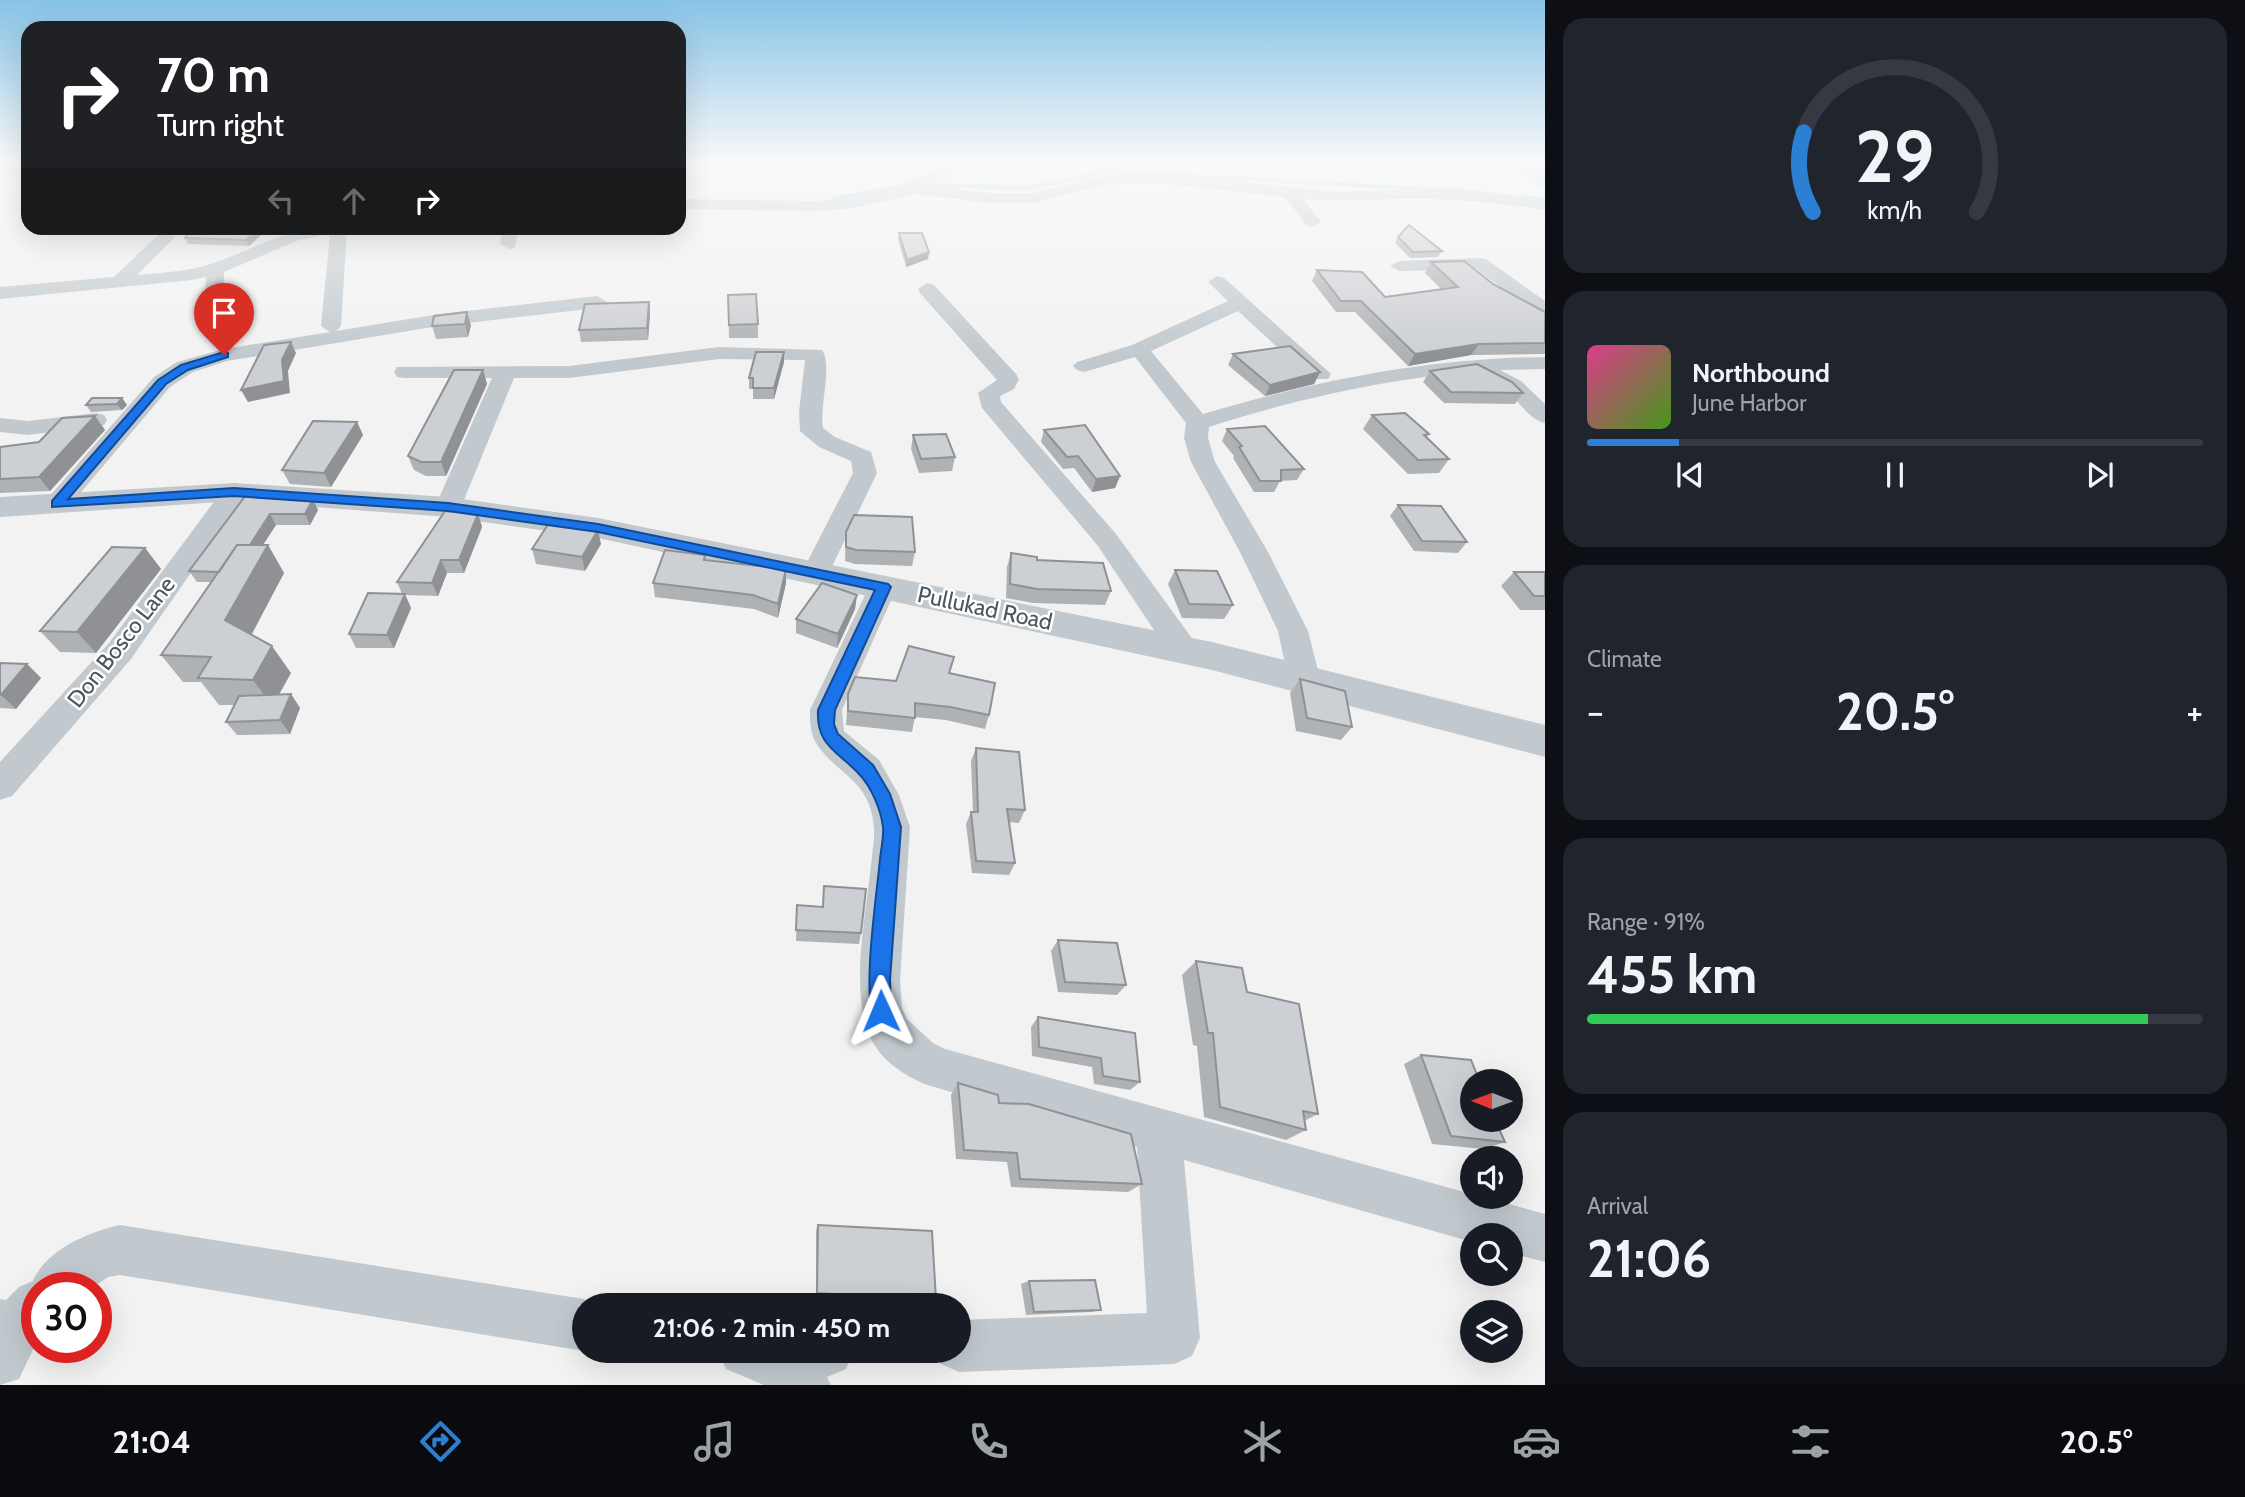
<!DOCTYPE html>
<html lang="en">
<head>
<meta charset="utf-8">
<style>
  :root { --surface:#171b24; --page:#20242c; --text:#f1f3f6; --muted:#9ea1a6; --line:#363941; --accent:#2c80d3 }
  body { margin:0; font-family:Cabin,sans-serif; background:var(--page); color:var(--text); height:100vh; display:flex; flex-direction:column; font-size:26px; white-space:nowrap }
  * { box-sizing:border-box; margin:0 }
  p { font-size:23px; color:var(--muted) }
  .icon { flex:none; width:38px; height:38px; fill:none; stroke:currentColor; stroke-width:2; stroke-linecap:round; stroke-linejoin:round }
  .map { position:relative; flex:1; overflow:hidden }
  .details { display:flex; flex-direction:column; gap:18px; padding:18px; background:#0d0f14; width:700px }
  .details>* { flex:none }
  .hud { position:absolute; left:21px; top:21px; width:665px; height:214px; border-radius:21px; box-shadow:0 7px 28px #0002; background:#202124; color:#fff; overflow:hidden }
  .needle { width:46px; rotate:271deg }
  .buttons { position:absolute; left:1460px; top:1069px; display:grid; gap:14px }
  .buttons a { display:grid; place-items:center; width:63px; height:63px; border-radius:50%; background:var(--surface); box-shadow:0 7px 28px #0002; font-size:35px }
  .speed { position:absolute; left:21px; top:1272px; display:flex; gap:14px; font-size:35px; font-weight:700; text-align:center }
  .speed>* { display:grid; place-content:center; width:91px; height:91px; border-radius:50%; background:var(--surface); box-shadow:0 7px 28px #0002; line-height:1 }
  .speed .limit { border:10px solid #d22; background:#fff; color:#111 }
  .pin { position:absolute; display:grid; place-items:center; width:60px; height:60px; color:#fff; margin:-72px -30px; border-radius:50% 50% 50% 0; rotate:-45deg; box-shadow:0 0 7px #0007 }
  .pin .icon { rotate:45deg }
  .me { position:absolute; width:77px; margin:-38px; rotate:359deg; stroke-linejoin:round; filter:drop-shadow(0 0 5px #0008) }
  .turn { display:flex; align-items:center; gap:24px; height:147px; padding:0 21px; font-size:32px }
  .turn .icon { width:91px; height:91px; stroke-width:2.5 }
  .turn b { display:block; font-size:49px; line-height:60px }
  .lanes { display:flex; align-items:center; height:66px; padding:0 21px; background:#0003; justify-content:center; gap:35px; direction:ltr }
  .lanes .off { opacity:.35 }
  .big { font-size:52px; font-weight:700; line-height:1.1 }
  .details .tile { flex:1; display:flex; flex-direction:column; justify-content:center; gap:10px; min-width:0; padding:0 24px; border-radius:21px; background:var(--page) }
  .details .dial { align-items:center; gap:0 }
  .dial svg { height:182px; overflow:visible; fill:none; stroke:var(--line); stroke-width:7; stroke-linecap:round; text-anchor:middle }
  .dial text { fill:var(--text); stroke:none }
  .song { display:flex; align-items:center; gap:21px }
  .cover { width:84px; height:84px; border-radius:10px; background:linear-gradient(135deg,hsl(330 70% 55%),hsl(100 70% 35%)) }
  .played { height:7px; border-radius:4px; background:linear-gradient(90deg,var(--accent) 15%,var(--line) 15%) }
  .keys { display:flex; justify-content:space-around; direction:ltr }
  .heat { display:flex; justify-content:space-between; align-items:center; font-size:38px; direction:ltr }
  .charge { height:10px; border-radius:5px; background:linear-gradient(90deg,#34c759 91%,var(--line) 0) }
  .trip { position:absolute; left:572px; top:1293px; width:399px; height:70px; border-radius:35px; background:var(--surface); box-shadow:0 7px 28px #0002; font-weight:700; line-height:70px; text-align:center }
  .dock { display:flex; height:112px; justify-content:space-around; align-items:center; background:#090b0e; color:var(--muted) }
  .dock .icon { width:49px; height:49px }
  .dock .current { color:var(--accent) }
  .dock b { font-size:32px; color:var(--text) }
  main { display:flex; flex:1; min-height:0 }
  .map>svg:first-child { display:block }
</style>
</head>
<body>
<main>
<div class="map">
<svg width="1545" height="1385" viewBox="0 0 1545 1385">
  <rect width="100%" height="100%" fill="#f3f2f2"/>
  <path fill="#97d9e4" d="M1517 162H1545V186L1536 185 1516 170Z"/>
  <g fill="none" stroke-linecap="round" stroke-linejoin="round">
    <path stroke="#97d9e4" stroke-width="4.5" d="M935 185 1025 188 1109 171 1477 192
      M1522 197 1545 200
      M833 199 905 186 952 162"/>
    <path fill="#c1c9ce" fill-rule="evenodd" d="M954 162H975L948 174 931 186 989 193H1033L1106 175 1151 172 1338 192 1430 189 1490 192 1545 200V210C1507 204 1470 200 1432 199 1389 198 1346 202 1303 199L1321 222 1313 227 1307 226 1285 197 1151 182 1106 185 1033 203H989L916 194 852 208 817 211 679 209V199L817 201 852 198 911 185 938 168Z
      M0 165 28 172V180L0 174Z
      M311 228H347L341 326 336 331 433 315 597 296 607 302 597 308 433 327 227 361 193 372 170 387 66 510 57 512 48 510 44 504 48 498 154 377 177 362 224 349 330 332 321 326 330 234 299 240 224 272V315L214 321 204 315 206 277 192 280 0 299V287L114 277 160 233 166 232 175 237 137 275C163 272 189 272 213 263 247 252 277 234 311 228Z
      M502 228H518L515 248 509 249 500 244Z
      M1480 258 1486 259 1545 301V316L1538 314 1476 269 1399 271 1390 266 1399 261Z
      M1217 276 1224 278 1331 374 1328 379H1312L1238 311 1151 351 1203 414C1314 381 1429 358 1545 357V369L1500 370 1521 381 1545 404V423C1528 419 1519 400 1505 390 1496 384 1482 381 1477 371 1387 379 1295 399 1209 427L1208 438 1215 462 1268 552 1308 631 1320 678 1315 686 1304 690 1293 686 1288 678 1278 631 1240 552 1191 462 1184 438 1186 423 1135 357 1084 372 1077 370 1073 366 1077 362 1132 345 1228 301 1208 282Z
      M927 283 934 285 1016 374 1019 379 1014 389 1000 396 1001 402 1116 534 1194 641 1198 649 1194 657 1183 660 1172 657 1098 546 982 408 978 393 997 380 920 293 918 289Z
      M719 347 822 350C833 365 819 407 823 428L835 437 871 452 877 473 826 579 816 581 806 579 802 572 853 473 851 461 819 447 800 431 799 412 805 360 719 359 569 378H514L461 507 457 513 448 515 439 513 435 507 492 378H405L397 377 394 372 397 367 569 366Z
      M96 413 104 415 107 420 104 425 28 435 0 432V418L28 421Z
      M234 484 243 487 247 492 131 659 12 796 0 800V762L109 643 225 487Z
      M883 577 893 580 897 587 842 710 844 731 879 760 899 795 910 827 900 980 902 1008 907 1019 933 1043 945 1049 1472 1194V1197H1484L1545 1214V1262L1510 1253V1236H1472V1242L1184 1160 1200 1338 1192 1356 1174 1364 959 1372 941 1364 935 1351H959V1320L1147 1313 1137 1147 924 1084C907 1076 888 1065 877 1049 846 1005 866 917 871 865 872 853 875 839 874 827 870 780 839 776 818 746 810 736 810 722 810 710L869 587 873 580Z
      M120 1225 584 1299 599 1306H584V1351L120 1275 108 1277 92 1288H37V1341L19 1379 0 1385V1299L6 1300 19 1287 33 1281C46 1250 88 1232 120 1225Z
      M718 1351H854L846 1369 827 1377 831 1385H764L726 1369Z"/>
    <path fill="#c1c9ce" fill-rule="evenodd" d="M234 483 448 497 598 518 1212 642 1545 725V757L1212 670 598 538 448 517 234 501 0 517V497Z"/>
  </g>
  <path fill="#afb2b5" d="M0 162H28V169L0 163Z
    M269 228 249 246 188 244 185 238Z
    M899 233 929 252 928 259 906 267 898 239Z
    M1398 237 1442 251 1438 257 1410 258 1395 243Z
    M1431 262 1493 284 1545 312V354L1471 355 1408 366 1355 312H1336L1312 281 1317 270 1385 297 1442 290 1425 273Z
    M728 295 758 324V338H729Z
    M649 302 650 314 648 340 581 342 579 330Z
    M434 316 471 325 468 337 436 339 432 326Z
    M1233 354 1320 372 1314 384 1265 396 1228 365Z
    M784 362 774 399H753V389H749V378Z
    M483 370 487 384 446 476H426L414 470 408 456Z
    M1430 371 1523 393 1515 404 1444 403 1423 382Z
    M122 398 127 405 122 410 91 412 86 405Z
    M1372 415 1429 434 1427 437 1449 459 1439 473 1408 474 1363 429Z
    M95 416 105 430 50 491 0 493V447L39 442Z
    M357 422 363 435 331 487 290 484 282 470Z
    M1227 429 1304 469 1297 480 1280 481 1274 492H1254L1233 458 1234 456 1222 441Z
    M1044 430 1120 476 1115 488 1092 492 1074 468 1063 469 1041 442Z
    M913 435 955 457 952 471 919 473 911 449Z
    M246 495 313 499 318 510 310 525H276L263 545H268L284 573 251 634 291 673 279 695 291 694 300 708 290 734 237 735 226 722 234 705H219L201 682H183L161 655 212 582H197L189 571Z
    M1398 505 1467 542 1458 553 1414 551 1390 516Z
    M478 514 482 527 464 573H447L438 596 405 595 411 608 394 648H356L349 634 402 594 397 582Z
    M846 532 915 552 912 566 855 564 845 561Z
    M601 544 585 571 536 564 532 549Z
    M145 548 161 569 96 653 60 652 40 631Z
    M1011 553 1111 591 1105 605 1033 603 1006 598 1007 567Z
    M705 555 706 560 786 569V583L778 618 754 609 655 597 653 583Z
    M1175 570 1233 605 1224 619 1182 618 1168 584Z
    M1514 572H1545V610H1520L1501 586Z
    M857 595 855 609 837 648 796 633V619Z
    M0 663 27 664 41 678 16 709 0 708Z
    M950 673 989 715 985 729 946 720 915 717 912 732 846 725 848 694 896 681Z
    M1300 679 1352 727 1341 740 1296 731 1290 693Z
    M976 748 1025 810 1019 823 1009 822 1015 863 1009 875 972 873 966 824 971 812H973L971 761Z
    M824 886 861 933 859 944 796 941 797 905 822 907Z
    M1058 940 1126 985 1117 995 1058 992 1051 951Z
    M1196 961 1247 992 1318 1114 1304 1121 1306 1130 1286 1140 1204 1117 1197 1046 1193 1045 1182 975Z
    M1038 1017 1140 1082 1130 1090 1094 1084 1092 1067 1032 1056 1031 1027Z
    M1421 1055 1505 1142 1484 1149 1432 1144 1404 1064Z
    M958 1083 999 1103 1142 1184 1128 1192 1011 1187 1007 1162 956 1159 951 1095Z
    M818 1225 936 1300 931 1303 816 1296V1230Z
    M1029 1281 1101 1310 1091 1312 1026 1315 1021 1284Z"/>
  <path fill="#8f9194" d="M23 162H28V169H27Z
    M259 228H269L249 246 246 240Z
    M929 252 928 259 906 267 907 260Z
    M649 302 650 314 648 340 647 328Z
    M467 312 471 325 468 337 465 324Z
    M291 342 296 353 288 371 290 393 248 402 241 390 282 360Z
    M1479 344 1471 355 1408 366 1415 354Z
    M784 352V362L774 399V388Z
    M483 370 487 384 446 476 441 462Z
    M1320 372 1314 384 1265 396 1270 385Z
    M122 398 127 405 122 410 117 404Z
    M95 416 105 430 50 491 39 477Z
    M357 422 363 435 331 487 324 473Z
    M1120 476 1115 488 1092 492 1096 479Z
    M313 499 318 510 310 525 305 514Z
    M270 514 276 525 238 583 232 572Z
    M478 514 482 527 464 573 459 560Z
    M598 530 601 544 585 571 582 557Z
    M268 545 284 573 245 647 225 620Z
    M145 548 161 569 96 653 77 632Z
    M441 560 447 573 438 596 432 583Z
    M786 569V583L778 618V604Z
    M405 594 411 608 394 648 387 635Z
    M857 595 855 609 837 648 838 634Z
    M272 646 291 673 272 706 253 680Z
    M27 664 41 678 16 709 1 695Z
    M291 694 300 708 290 734 280 720Z"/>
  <path fill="#cccfd3" stroke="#8f9194" stroke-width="2" d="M1409 225 1442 251 1413 252 1398 237Z
    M191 228H259L246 240 185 238Z
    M899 233H922L929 252 907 260Z
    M1464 261 1493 284 1545 312V343L1479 344 1415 354 1361 301H1341L1317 270 1362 272 1385 297 1458 287 1431 262Z
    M756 294 758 324 729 325 728 295Z
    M649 302 647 328 579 330 585 304Z
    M467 312 465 324 432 326 434 316Z
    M291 342 282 360 284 381 241 390 264 345Z
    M1290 346 1320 372 1270 385 1233 354Z
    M756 352H784L774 388H753V378H749Z
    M1477 364 1512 382 1523 393 1451 392 1430 371Z
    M454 370H483L441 462H421L408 456Z
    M92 398H122L117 404 86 405Z
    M1405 413 1429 434 1424 435 1449 459 1418 460 1372 415Z
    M95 416 39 477 0 479V447L39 442 62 418Z
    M313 421 357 422 324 473 282 470Z
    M1085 425 1120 476 1096 479 1078 456 1067 457 1044 430Z
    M1265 426 1304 469 1281 470V481H1260L1239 447 1242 446 1227 429Z
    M946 434 955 457 921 459 913 435Z
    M246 495 313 499 305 514H270L250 545H237L219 572 189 571Z
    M1398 505 1441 506 1467 542 1422 541Z
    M445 511 478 514 459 560H441L432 583 397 582Z
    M854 515 912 517 915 552 856 550 846 547V532Z
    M549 523 598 530 582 557 532 549Z
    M237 545H268L225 620 272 646 253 680 198 678 211 657 161 655Z
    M112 547 145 548 77 632 40 631Z
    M665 550 705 555 704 560 786 569 778 604 753 595 653 583Z
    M1011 553 1037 557V560L1103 563 1111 591 1037 589 1010 584Z
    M1175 570 1217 571 1233 605 1189 604Z
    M1514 572H1545V596H1534Z
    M822 583 857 595 838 634 796 619Z
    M368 593 405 594 387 635 349 634Z
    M909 646 954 657 949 673 995 683 989 715 950 707 915 703V718L848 711V694L855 677 896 681Z
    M0 663 27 664 1 695H0Z
    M1300 679 1345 691 1352 727 1307 718Z
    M291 694 280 720 226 722 239 696Z
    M976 748 1019 752 1025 810 1007 809 1015 863 976 861 971 812H978Z
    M824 886 866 889 861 933 796 930 797 905 823 907Z
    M1058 940 1117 943 1126 985 1065 982Z
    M1196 961 1242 968 1247 992 1299 1004 1318 1114 1303 1111 1306 1130 1220 1107 1213 1033H1208Z
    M1038 1017 1135 1033 1140 1082 1103 1076 1101 1058 1039 1047Z
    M1421 1055 1471 1060 1480 1082H1472V1120H1495L1505 1142 1451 1136Z
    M958 1083 998 1095 999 1103 1029 1104 1131 1134 1142 1184 1020 1179 1017 1153 964 1150Z
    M818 1225 932 1231 936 1300 817 1293Z
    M1095 1280 1101 1310 1034 1312 1029 1281Z"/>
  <linearGradient id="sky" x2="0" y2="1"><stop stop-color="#87c3e6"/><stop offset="0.46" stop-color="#faf9f9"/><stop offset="1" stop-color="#faf9f9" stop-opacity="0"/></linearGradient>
  <rect width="1545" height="356" fill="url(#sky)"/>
  <path fill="#1a73e8" stroke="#114b97" stroke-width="2" d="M224 352 228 353V357L188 370 166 384 68 499 234 488 448 503 598 524 888 584 891 587 835 710 834 724 838 734 873 765 890 794 901 827 890 980 891 1011 888 1018 881 1021 874 1018C862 991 877 893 880 859 881 849 884 837 883 827 881 810 871 786 859 774 838 751 816 746 818 710L875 590 598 532 448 511 234 496 52 507V501L158 380 181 365Z"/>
  <g text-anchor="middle" stroke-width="5" stroke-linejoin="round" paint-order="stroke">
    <g font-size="23" fill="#4b565d" stroke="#fff">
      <text transform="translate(985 608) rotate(12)" y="8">Pullukad Road</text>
      <text transform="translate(121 642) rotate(-52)" y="8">Don Bosco Lane</text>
    </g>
  </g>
</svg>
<div class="buttons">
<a><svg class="needle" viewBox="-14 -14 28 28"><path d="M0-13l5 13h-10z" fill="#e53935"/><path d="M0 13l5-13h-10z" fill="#9ea1a6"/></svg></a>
<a><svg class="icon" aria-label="sound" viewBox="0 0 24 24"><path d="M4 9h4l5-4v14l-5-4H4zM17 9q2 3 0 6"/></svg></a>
<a><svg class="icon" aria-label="search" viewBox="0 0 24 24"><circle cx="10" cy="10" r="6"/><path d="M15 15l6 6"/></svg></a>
<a><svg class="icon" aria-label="layers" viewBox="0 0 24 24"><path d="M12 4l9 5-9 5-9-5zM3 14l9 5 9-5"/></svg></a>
</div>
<div class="speed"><div class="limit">30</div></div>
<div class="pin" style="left:224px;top:355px;background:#d93025"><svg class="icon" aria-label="arrive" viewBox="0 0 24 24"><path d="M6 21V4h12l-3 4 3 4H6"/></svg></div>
<svg class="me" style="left:881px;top:1011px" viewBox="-20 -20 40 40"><path d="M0-17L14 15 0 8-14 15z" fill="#1a73e8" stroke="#fff" stroke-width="4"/></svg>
<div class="trip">21:06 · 2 min · 450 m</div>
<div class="hud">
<div class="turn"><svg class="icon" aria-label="right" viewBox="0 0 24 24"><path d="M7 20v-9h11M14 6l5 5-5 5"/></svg><div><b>70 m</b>Turn right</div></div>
<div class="lanes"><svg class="icon off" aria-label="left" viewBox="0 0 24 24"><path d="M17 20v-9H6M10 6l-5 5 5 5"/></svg><svg class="icon off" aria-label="ahead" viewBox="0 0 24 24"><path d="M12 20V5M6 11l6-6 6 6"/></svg><svg class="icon" aria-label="right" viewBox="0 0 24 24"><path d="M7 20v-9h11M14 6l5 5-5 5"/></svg></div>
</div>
</div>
<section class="details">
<div class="tile dial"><svg viewBox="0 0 100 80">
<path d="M14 69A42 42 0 1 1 86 69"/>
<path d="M14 69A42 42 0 0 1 10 34" stroke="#2c80d3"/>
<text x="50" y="56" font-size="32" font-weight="700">29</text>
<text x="50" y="72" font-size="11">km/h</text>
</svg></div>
<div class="tile">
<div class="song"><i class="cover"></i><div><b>Northbound</b><p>June Harbor</p></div></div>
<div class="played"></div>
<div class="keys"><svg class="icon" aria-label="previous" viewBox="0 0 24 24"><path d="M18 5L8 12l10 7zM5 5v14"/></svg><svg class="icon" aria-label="pause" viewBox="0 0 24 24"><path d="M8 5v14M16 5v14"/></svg><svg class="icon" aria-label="next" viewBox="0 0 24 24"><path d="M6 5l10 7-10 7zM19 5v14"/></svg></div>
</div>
<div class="tile"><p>Climate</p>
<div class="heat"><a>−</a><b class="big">20.5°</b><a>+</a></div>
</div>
<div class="tile"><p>Range · 91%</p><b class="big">455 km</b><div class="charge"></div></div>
<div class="tile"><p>Arrival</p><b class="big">21:06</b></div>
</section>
</main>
<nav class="dock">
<b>21:04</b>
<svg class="icon current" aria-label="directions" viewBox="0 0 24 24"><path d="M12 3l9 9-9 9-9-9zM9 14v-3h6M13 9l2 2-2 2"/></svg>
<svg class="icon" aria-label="music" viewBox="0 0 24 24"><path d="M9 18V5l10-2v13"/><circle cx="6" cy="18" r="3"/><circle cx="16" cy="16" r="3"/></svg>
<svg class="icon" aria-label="phone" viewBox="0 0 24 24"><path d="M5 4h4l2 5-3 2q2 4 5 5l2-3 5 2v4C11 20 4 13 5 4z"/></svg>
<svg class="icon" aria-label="climate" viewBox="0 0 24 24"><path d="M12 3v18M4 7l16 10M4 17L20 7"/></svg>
<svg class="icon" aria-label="car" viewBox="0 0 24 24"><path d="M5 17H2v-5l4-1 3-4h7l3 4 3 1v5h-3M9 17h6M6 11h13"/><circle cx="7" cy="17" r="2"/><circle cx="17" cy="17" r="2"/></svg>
<svg class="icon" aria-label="filters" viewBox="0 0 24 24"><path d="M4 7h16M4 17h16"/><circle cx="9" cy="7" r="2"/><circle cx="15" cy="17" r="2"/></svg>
<b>20.5°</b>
</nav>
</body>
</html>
